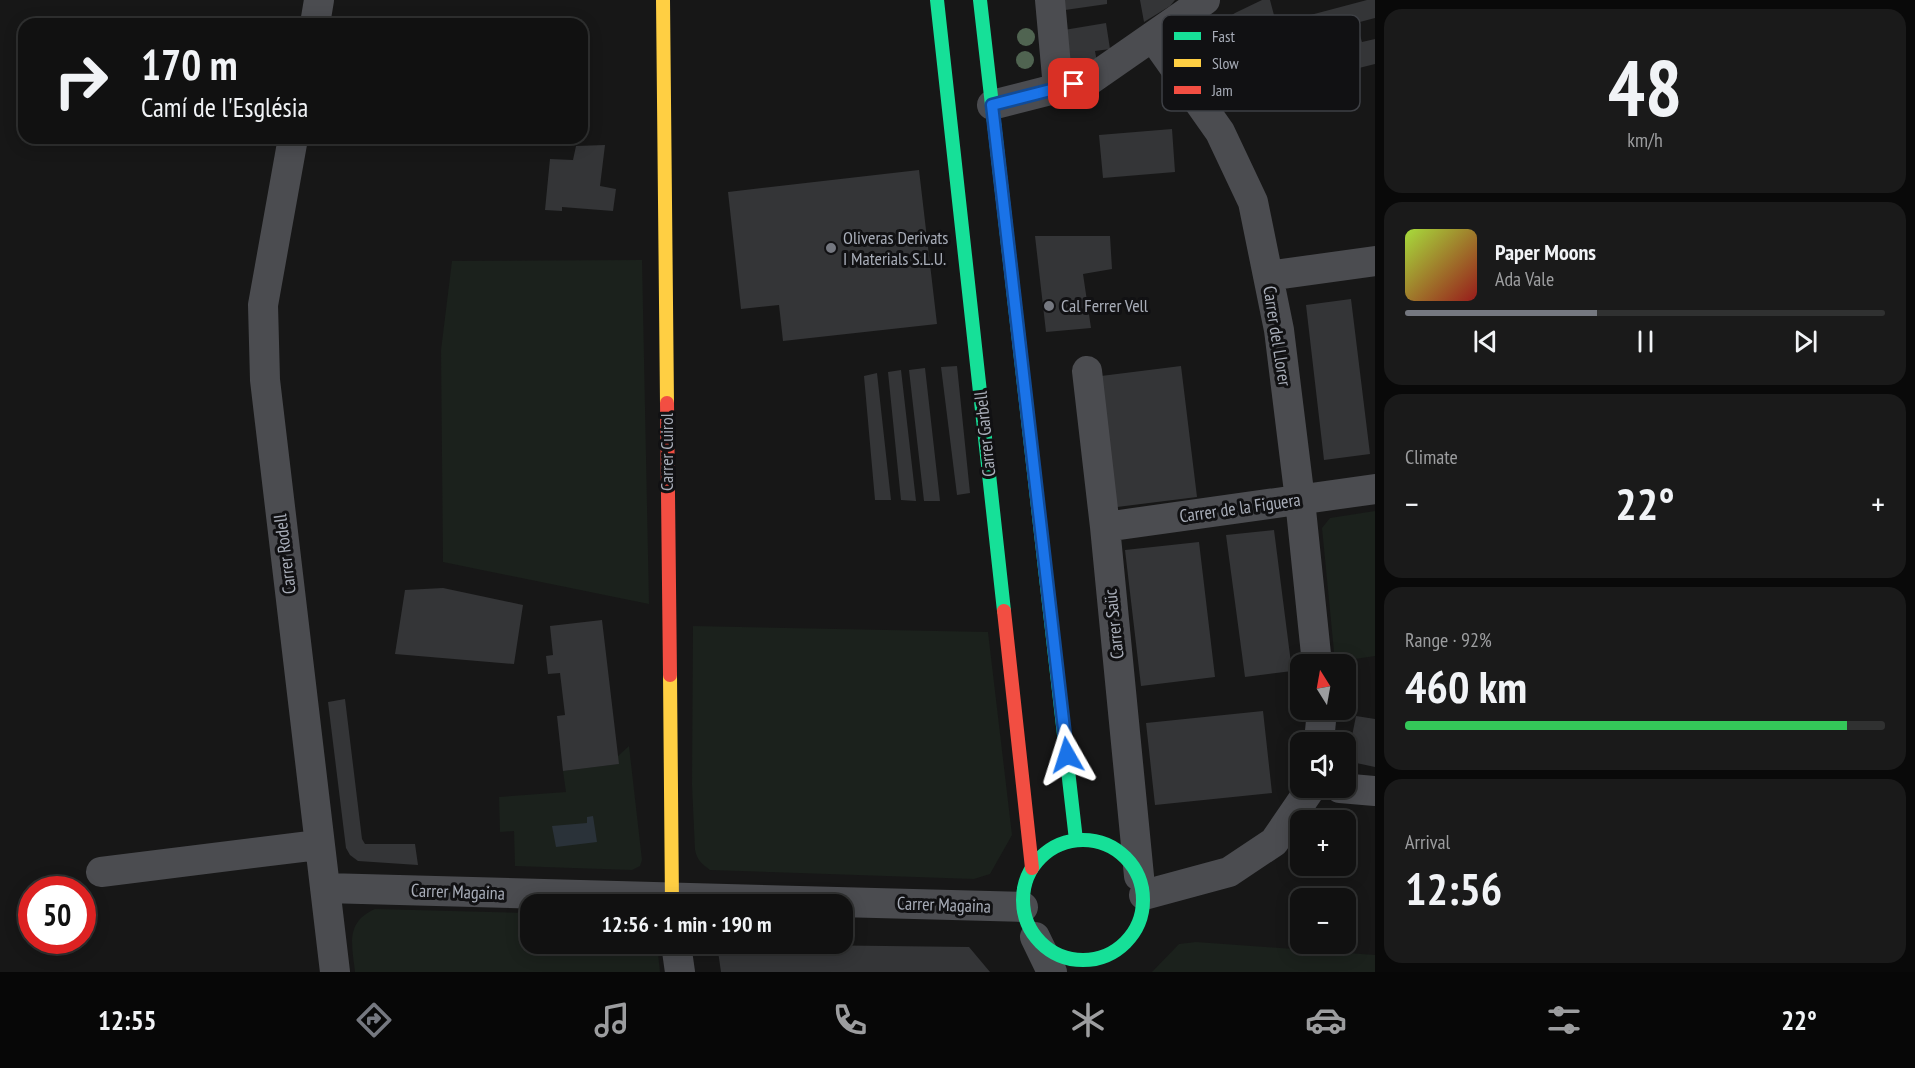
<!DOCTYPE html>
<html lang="en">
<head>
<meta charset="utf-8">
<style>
  :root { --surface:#111; --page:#1a1a1a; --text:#f1f3f6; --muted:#9c9d9f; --line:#303131; --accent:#757880 }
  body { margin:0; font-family:"PT Sans Narrow",sans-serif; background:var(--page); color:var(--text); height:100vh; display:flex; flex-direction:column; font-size:22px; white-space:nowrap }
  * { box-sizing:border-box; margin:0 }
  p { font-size:20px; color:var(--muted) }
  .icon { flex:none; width:33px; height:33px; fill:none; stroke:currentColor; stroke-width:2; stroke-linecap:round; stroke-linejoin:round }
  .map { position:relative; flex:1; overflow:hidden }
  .panel { display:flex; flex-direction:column; gap:9px; padding:9px; background:#090909; width:540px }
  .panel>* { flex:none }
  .banner { position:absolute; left:18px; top:18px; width:570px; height:126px; border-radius:18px; box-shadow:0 3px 15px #0003,0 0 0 2px var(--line); background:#111; color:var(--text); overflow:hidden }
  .needle { width:39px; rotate:349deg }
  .fabs { position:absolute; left:1290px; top:654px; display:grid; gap:12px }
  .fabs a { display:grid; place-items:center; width:66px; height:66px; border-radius:12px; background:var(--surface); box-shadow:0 3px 15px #0003,0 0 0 2px var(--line); font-size:30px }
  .speed { position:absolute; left:18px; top:876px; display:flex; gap:12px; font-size:30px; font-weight:700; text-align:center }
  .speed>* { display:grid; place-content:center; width:78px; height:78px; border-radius:50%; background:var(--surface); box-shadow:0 3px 15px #0003,0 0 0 2px var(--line); line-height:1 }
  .speed .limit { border:9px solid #d22; background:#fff; color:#111 }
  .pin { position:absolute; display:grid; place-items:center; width:51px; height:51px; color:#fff; margin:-26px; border-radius:12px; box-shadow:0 3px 9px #0006 }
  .me { position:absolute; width:66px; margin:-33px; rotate:354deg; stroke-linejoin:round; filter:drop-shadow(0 0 4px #0008) }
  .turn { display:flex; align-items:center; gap:21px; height:126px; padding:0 24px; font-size:27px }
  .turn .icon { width:78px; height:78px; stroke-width:2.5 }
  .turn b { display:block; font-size:42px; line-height:51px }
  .big { font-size:45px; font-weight:700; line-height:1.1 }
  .panel .widget { flex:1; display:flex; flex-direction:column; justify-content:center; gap:9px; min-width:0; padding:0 21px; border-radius:18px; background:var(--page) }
  .panel .dial { align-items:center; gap:0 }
  .dial b { font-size:78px; line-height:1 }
  .song { display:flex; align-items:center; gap:18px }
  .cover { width:72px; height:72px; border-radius:9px; background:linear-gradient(135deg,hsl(80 70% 55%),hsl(0 70% 35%)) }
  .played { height:6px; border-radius:3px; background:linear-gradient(90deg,var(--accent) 40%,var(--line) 40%) }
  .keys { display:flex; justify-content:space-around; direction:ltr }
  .heat { display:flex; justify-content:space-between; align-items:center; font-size:33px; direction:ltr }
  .charge { height:9px; border-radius:4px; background:linear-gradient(90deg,#34c759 92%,var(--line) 0) }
  .trip { position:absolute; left:520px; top:894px; width:333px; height:60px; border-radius:18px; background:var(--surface); box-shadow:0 3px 15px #0003,0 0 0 2px var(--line); font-weight:700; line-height:60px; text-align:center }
  .tabs { display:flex; height:96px; justify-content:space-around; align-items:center; background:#070707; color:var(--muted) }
  .tabs .icon { width:42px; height:42px }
  .tabs .current { color:var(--accent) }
  .tabs b { font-size:27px; color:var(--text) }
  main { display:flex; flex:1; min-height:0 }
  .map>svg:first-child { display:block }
</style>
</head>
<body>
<main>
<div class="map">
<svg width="1375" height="972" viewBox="0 0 1375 972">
  <rect width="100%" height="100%" fill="#171717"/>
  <path fill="#1b211c" d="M642 260 649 604 443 562 441 350 452 261Z
    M1375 511V656L1335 662 1322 528 1330 518Z
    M693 626 988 632 1012 835 990 874 974 879 710 870C702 864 697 860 695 850L692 785Z
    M629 746 642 860 640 866 632 870 515 866 514 831 500 832 499 797 566 792 563 771 618 764V756Z
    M375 909 531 913V944H657L660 972H355C352 945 345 922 375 909Z
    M1196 942 1375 955V972H1152L1179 944Z"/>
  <path fill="#2a3239" d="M593 816 597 842 556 847 552 826 587 823V817Z"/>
  <path fill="#343537" d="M1057 0H1107V4L1058 11Z
    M1140 0H1175L1170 6 1144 22Z
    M1262 0H1270L1275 19 1283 17 1284 22 1367 0H1375V18L1356 23 1362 42 1375 39V64L1295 84 1290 65 1306 61 1303 49 1292 52 1288 35 1281 36 1279 33 1264 36 1261 26 1235 33 1234 61 1207 67 1205 63 1203 34 1235 13Z
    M1106 23 1110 49 1095 51 1097 62 1070 67 1064 30Z
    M1172 129 1175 172 1103 178 1099 135Z
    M605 145 600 186 616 189 613 211 562 207V211L545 210 550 159 573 160 576 146Z
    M919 170 937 324 783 341 779 305 741 309 728 192Z
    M1035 236H1110L1112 269 1083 274 1091 328 1046 332Z
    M1351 299 1370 454 1324 460 1306 305Z
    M957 366 970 493 957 495 941 367Z
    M1181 366 1197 497 1117 507 1101 376Z
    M925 368 940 501H924L909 370Z
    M901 370 916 501 901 500 888 372Z
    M877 373 891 500H875L864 376Z
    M1274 530 1292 671 1245 677 1226 535Z
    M1199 542 1215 677 1141 686 1125 550Z
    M443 588 523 605 514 664 395 654 405 590Z
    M602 620 619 764 563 771 557 716 565 715 560 673 548 674 546 656 553 655 550 626Z
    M345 699 362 839 365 844H415L418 865 358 861 350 855 346 848 328 702Z
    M1263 711 1272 793 1155 805 1146 723Z
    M1356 716 1375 719V767L1347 761Z
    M717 944 969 947 990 972H721Z"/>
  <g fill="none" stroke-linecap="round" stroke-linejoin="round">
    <path stroke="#4b4c50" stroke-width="30" d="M1050 0 1058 88
      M315 24 319 0
      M1153 37 1220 132 1253 202 1279 330 1300 500 1317 664
      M992 105 1090 80 1205 0
      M293 138 263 305 265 380 335 972
      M1268 276 1375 261
      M1087 371 1105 527 1139 876
      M1105 527 1375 489
      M1319 742 1322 710
      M1340 788 1375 791
      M101 872 318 845
      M325 888 1023 907
      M1144 895 1229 872 1274 842 1311 788
      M1035 937 1052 972
      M676 944 680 972"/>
    <path stroke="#16e098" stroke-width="14" d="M937 0 1004 611
      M980 0 1076 840
      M1023 900a60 60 0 1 1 120 0a60 60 0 1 1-120 0Z"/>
    <path stroke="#ffcf43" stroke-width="14" d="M663 0 667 403
      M670 675 672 904"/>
    <path stroke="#f24e42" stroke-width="14" d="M667 403 670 675
      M1004 611 1032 868"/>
  </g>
  <g fill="#506451">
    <circle cx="1026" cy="37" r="9"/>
    <circle cx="1025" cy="60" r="9"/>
  </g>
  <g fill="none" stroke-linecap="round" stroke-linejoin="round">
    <defs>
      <path id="route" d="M1067 755 992 105 1074 84"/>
    </defs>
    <use href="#route" stroke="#114b97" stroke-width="15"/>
    <use href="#route" stroke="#1a73e8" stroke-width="10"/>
  </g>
  <g fill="#757880" stroke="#111113" stroke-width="2">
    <circle cx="831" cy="248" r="6"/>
    <circle cx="1049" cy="306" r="6"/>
  </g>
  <g text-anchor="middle" stroke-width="6" stroke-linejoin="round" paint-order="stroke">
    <g font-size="18" fill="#a8adb8" stroke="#111113" text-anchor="start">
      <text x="843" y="244">Oliveras Derivats<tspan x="843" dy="21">I Materials S.L.U.</tspan></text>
      <text x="1061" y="312">Cal Ferrer Vell</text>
    </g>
    <g font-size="18" fill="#a8adb8" stroke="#111113">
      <text transform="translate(1277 336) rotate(81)" y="6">Carrer del Llorer</text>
      <text transform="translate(985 434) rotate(-96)" y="6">Carrer Garbell</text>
      <text transform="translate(667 452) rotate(-90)" y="6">Carrer Cuirol</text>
      <text transform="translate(1240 508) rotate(-8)" y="6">Carrer de la Figuera</text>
      <text transform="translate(285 554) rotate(-97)" y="6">Carrer Rodell</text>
      <text transform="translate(1114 624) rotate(-96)" y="6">Carrer Saüc</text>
      <text transform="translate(458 892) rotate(2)" y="6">Carrer Magaina</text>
      <text transform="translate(944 905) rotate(2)" y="6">Carrer Magaina</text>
    </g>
  </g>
  <rect x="1162" y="15" width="198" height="96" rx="9" fill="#111113" stroke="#3e4045" stroke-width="1.5"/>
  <rect x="1174" y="32" width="27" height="8" fill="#16e098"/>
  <rect x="1174" y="59" width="27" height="8" fill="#ffcf43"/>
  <rect x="1174" y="86" width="27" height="8" fill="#f24e42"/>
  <g font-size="16" fill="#a8adb8">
    <text x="1212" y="42">Fast</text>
    <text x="1212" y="69">Slow</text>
    <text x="1212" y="96">Jam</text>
  </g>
</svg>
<div class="fabs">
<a><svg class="needle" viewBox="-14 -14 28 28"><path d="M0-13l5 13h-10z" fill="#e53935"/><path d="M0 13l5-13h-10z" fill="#9c9d9f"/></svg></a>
<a><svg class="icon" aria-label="sound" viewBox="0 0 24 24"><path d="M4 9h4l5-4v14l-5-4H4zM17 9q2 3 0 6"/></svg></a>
<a>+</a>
<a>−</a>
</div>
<div class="speed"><div class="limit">50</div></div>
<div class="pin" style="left:1074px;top:84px;background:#d93025"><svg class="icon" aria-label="arrive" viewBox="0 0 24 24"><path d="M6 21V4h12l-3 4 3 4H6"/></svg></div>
<svg class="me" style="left:1067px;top:755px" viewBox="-20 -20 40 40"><path d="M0-17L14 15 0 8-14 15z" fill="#1a73e8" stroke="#fff" stroke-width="4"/></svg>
<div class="trip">12:56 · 1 min · 190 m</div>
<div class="banner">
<div class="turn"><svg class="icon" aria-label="right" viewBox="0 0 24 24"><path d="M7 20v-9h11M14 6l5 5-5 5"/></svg><div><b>170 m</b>Camí de l'Església</div></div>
</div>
</div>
<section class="panel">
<div class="widget dial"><b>48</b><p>km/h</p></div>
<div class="widget">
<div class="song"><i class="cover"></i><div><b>Paper Moons</b><p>Ada Vale</p></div></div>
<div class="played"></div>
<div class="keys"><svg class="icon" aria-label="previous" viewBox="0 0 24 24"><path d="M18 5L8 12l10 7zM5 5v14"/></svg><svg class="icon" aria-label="pause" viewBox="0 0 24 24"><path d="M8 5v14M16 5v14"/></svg><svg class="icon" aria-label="next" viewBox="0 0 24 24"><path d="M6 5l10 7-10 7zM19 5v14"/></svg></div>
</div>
<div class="widget"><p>Climate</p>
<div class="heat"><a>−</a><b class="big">22°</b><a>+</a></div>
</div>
<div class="widget"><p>Range · 92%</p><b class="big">460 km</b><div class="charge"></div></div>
<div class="widget"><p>Arrival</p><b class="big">12:56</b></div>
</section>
</main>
<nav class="tabs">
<b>12:55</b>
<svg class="icon current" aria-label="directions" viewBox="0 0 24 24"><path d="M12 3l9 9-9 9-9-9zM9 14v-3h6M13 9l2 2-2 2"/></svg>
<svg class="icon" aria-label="music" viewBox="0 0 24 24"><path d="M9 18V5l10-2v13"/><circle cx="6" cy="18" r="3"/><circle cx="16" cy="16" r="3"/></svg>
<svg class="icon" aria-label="phone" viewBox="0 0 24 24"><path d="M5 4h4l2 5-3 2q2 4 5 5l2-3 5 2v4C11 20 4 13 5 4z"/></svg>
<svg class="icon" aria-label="climate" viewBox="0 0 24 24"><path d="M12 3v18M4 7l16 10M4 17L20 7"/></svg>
<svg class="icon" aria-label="car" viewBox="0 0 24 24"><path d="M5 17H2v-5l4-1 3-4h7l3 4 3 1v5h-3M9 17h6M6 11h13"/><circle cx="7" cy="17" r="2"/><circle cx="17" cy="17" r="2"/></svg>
<svg class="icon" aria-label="filters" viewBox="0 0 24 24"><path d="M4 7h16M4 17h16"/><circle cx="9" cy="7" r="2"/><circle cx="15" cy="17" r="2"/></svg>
<b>22°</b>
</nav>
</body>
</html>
